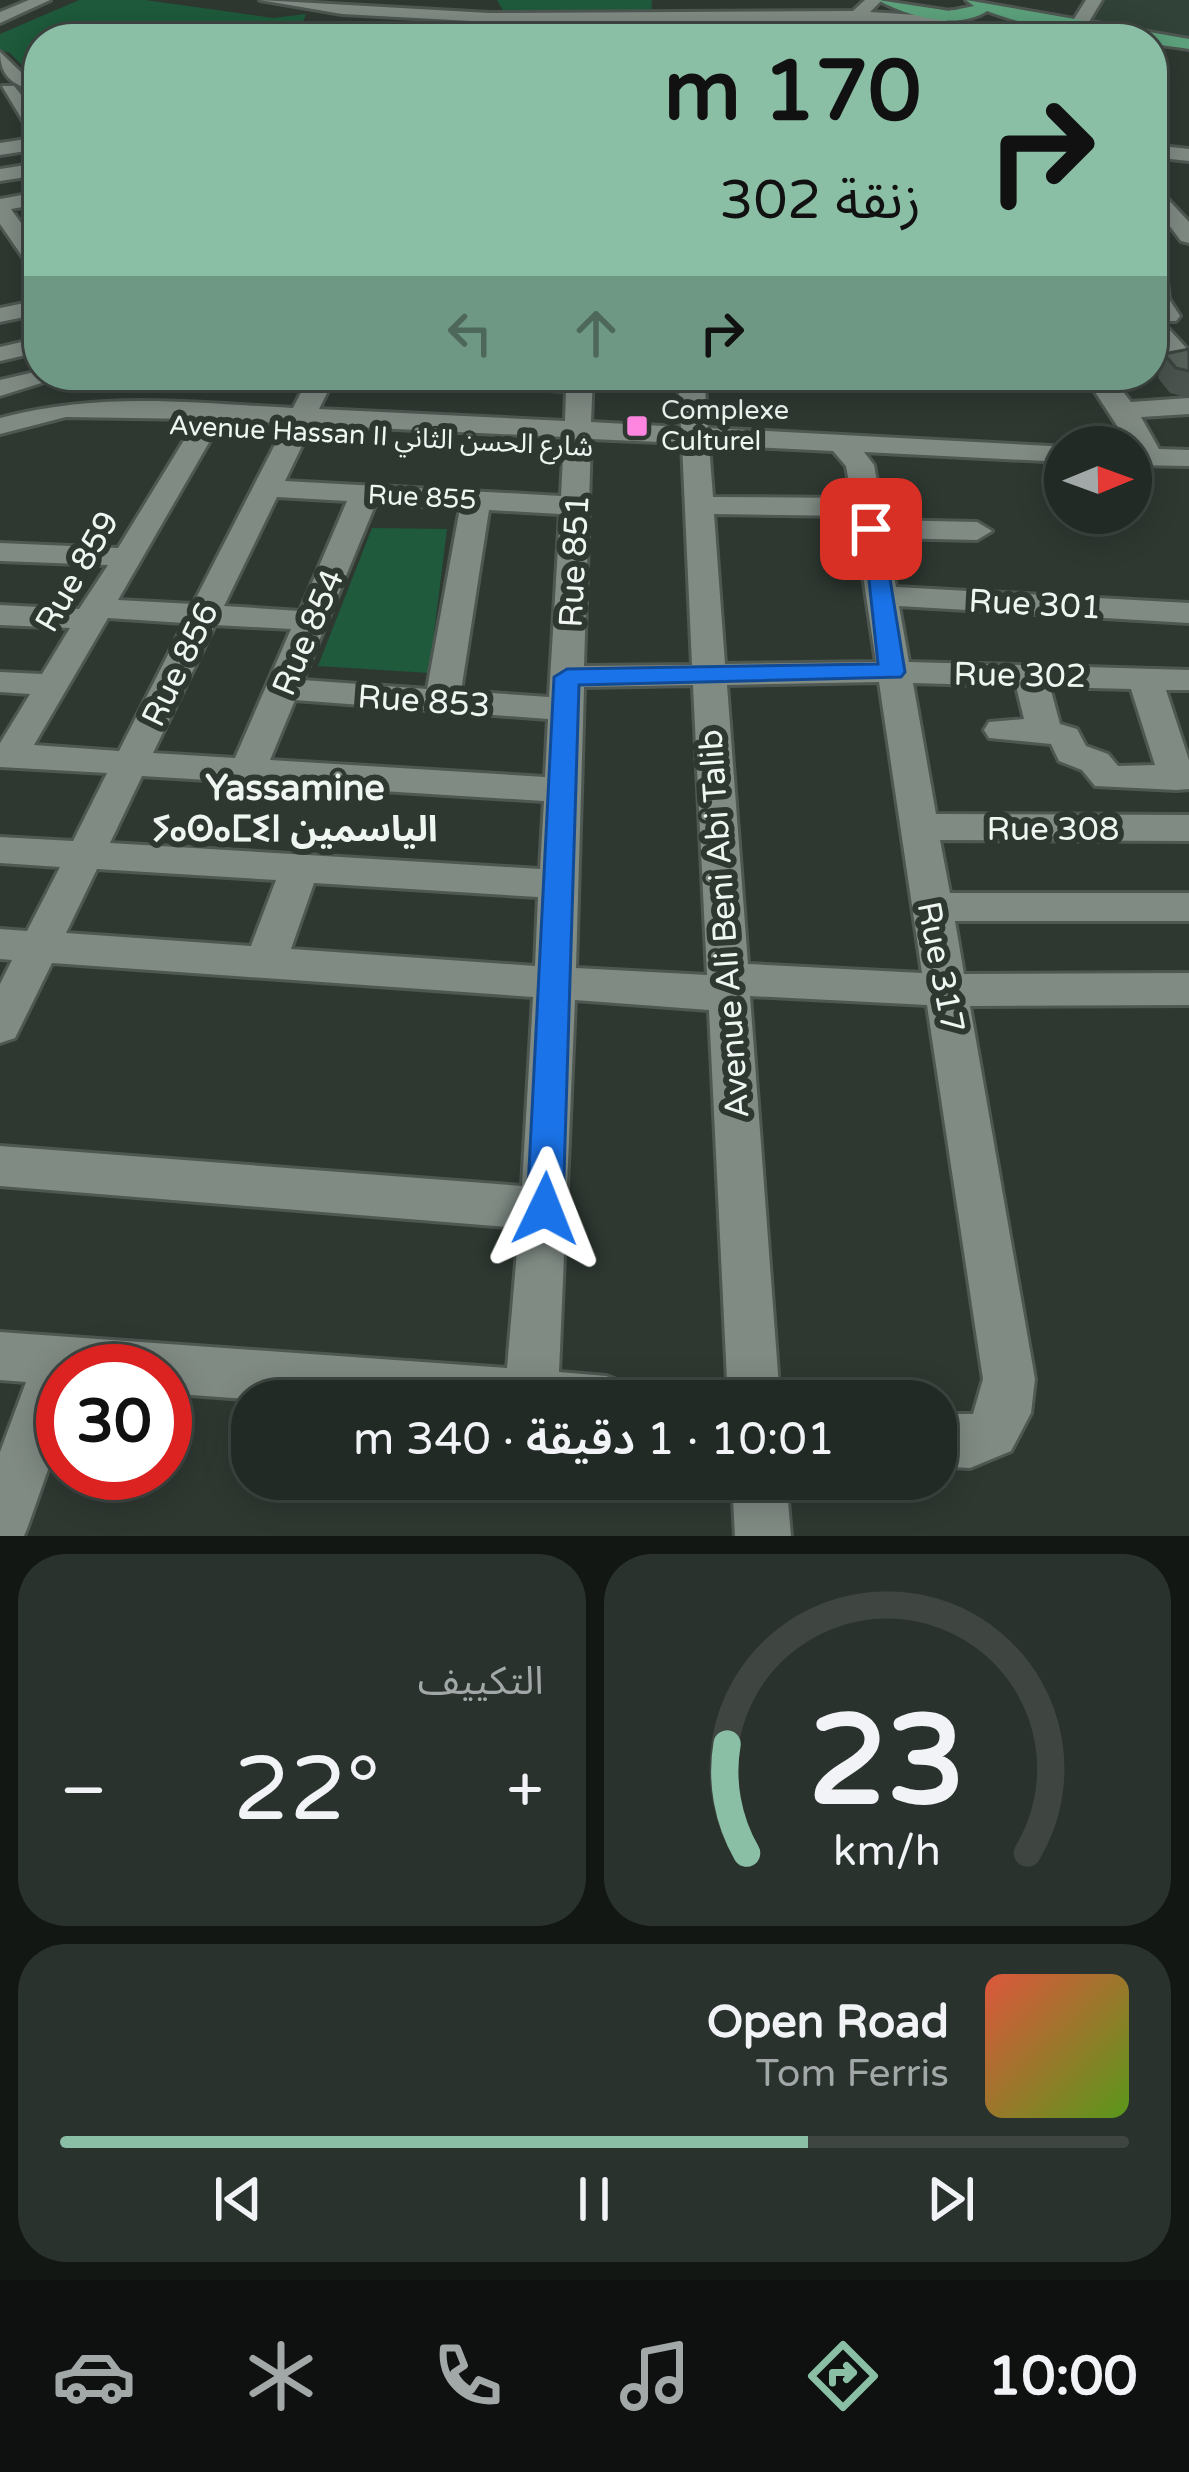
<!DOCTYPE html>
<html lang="ar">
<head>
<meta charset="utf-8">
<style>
  :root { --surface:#222a25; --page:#2a322d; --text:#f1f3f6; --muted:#a2a7a7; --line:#3f4642; --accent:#8abfa5 }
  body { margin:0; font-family:"Varela Round","Noto Sans Arabic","Noto Sans Tifinagh",sans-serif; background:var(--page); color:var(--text); direction:rtl; height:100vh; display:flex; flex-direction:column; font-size:45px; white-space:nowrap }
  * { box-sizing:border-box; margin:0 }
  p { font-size:39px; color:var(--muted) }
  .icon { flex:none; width:66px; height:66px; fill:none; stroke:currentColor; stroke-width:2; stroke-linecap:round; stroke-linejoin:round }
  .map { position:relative; height:1536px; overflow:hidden; direction:ltr }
  .drawer { display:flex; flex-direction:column; gap:18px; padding:18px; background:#131714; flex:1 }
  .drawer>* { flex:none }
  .banner { position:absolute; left:24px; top:24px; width:1143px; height:366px; border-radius:48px; box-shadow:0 6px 30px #0003,0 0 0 3px var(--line); direction:rtl; background:#8abfa5; color:#111; overflow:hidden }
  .needle { width:78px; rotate:89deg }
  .tools { position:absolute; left:1044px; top:426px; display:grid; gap:24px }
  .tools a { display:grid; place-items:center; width:108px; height:108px; border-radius:50%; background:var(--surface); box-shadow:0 6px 30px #0003,0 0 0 3px var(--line); font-size:60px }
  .speed { position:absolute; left:36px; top:1344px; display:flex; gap:24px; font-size:60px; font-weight:700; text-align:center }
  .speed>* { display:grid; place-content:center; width:156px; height:156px; border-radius:50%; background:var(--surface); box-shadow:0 6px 30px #0003,0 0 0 3px var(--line); line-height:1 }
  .speed .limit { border:18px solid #d22; background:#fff; color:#111 }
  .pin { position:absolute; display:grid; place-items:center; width:102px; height:102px; color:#fff; margin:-51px; border-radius:24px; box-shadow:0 6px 18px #0006 }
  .me { position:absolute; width:132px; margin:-66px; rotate:2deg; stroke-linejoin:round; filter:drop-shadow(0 0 9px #0008) }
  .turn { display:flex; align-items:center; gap:42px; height:252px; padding:0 48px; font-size:54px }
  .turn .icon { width:156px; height:156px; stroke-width:2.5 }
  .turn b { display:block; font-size:84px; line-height:102px }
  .lanes { display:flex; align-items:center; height:114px; padding:0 48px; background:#0003; justify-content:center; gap:60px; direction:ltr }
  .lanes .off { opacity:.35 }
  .big { font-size:90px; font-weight:600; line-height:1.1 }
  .drawer .card { flex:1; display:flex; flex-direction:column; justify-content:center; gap:18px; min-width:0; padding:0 42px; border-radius:48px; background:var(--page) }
  .drawer .dial { align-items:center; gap:0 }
  .dial svg { height:312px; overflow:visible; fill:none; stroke:var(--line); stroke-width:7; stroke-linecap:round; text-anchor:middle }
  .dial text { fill:var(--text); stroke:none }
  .song { display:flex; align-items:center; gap:36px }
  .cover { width:144px; height:144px; border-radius:18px; background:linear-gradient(135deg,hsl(10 70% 55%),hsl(90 70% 35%)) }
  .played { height:12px; border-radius:6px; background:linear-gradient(90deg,var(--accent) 70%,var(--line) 70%) }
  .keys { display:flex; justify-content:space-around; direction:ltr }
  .heat { display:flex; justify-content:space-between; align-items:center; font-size:66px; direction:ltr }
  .drawer .tiles { flex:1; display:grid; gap:18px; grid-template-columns:1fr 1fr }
  .card:last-child { grid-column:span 2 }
  .trip { position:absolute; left:231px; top:1380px; width:726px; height:120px; border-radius:48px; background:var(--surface); box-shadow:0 6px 30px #0003,0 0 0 3px var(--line); font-weight:600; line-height:120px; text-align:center; direction:rtl }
  .tabs { display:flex; height:192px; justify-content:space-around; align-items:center; background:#0e110f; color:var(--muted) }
  .tabs .icon { width:84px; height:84px }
  .tabs .active { color:var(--accent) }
  .tabs b { font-size:54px; color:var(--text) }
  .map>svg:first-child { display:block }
</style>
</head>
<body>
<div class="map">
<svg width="1189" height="1536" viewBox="0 0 1189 1536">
  <rect width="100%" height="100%" fill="#2e3831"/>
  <path fill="#314238" d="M1105 0H1189V38L1095 24 1091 18Z"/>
  <path fill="#1e5a3b" d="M79 0H145L273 18 306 14 296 39H39V83L10 53 0 50V34Z
    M497 0H652L651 15 505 14Z
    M415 18 687 22 678 39H417Z
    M372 528 447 529 429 673 318 666Z"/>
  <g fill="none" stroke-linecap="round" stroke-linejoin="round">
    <defs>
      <path id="minor" d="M29 0H50L0 23V12Z
        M260 0 489 13 853 11 865 0H882L870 12 933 16 952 10 960 15 934 26 857 21 489 22 342 14Z
        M1086 0H1102L1083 32 1101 39H1055L999 29 1007 24 1067 30Z
        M0 52 27 78 39 81V92C15 86 0 78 0 52Z
        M2 86H14L39 117V126H26Z
        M39 137V149L0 155V143Z
        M1152 145 1189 149V161L1152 157Z
        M39 163V175L0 181V169Z
        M1152 182 1189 222V243L1181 241 1152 202Z
        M39 192V204L11 209 39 248V271L31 269 0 224V199Z
        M1152 258 1165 264 1169 299 1180 316 1176 321H1160L1152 310Z
        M39 300V314L0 322V308Z
        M1152 326 1167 327 1189 351V367C1167 362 1152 349 1152 326Z
        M39 338V352L0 361V347Z
        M39 371 67 375 0 396V380Z
        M310 375H336L319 409 565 421 566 391 418 383 405 375H593L591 422 681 427 678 375H704L708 428 1070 447H1065V462L864 452 874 465 884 520 977 522 992 531 977 540 887 538 896 587 1189 603V623L899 606 909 662 1189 670V690H1166L1189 760V789L1177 790 1095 786 1082 770 1059 761 1051 744 989 738 984 730 989 722 1024 719 1016 686 913 683 936 814 1189 815V841L940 840 950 893H1189V921H955L964 974 1189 973V1005L970 1006 1035 1379 1031 1413 1011 1451 970 1468 936 1466V1414H973L983 1379 927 1005 750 996 780 1401H728L709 1010 575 1000 559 1372 606 1376 625 1383 632 1401H271L165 1393V1371H63V1427L28 1526 24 1536H0V1452L26 1382 0 1380V1332L507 1368 519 1228 0 1186V1146L522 1186 533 997 52 963 15 1038 0 1043V984L12 960 0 959V929L27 931 60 867 0 863V837L73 841 107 773 0 767V743L30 694 0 692V672L42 674 70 628 0 625V605L79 609 108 565 0 561V543L118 548 197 419 66 417 0 434V418C104 391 188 403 293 408ZM216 420 286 423 193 604 118 600 219 425ZM312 425 564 437 561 496 285 481ZM591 439 682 443 692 665 584 666ZM709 445 833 451 846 466 852 498 713 497ZM277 497 347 501 300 611 224 606ZM376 503 460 508 427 689 303 680ZM489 510 560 514 549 697 461 691ZM714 514 854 516 876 662 725 664ZM108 618 184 623 119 751 34 745ZM215 625 291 629 235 758 153 753ZM879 682 922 973 748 964 727 685ZM693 685 707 975 576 968 584 687ZM1050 687 1131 689 1155 765 1118 766 1108 754 1086 746 1077 729 1060 724ZM295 700 548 719 545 777 270 760ZM142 776 544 801 540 869 110 843ZM97 869 276 880 251 946 66 933ZM314 883 538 897 535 966 291 949Z
        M1084 375H1110L1131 402 1189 398V414L1141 417 1159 449 1189 450V466L1131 465V447Z
        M732 1479H786L791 1536H735Z"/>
      <path id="major" d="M878 0 950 11 974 6 966 0 1189 39V49C1130 40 1046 34 987 11 957 31 907 16 878 0Z"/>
    </defs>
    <use href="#minor" stroke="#4e5751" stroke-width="6"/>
    <use href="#major" stroke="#4e5751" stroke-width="6"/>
    <use href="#minor" fill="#808b84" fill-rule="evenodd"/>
    <use href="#major" fill="#5ca17c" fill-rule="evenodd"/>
  </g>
  <path fill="#4a534d" d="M1189 349V398L1170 393 1158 378 1164 354Z"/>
  <path fill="#56615a" stroke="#3c443f" stroke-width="3" d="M1189 349V371L1176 368 1164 354Z"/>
  <path fill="#1a73e8" stroke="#114b97" stroke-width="3" d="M863 524 882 529 905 672 901 677 579 685 563 1209 558 1220 545 1225 532 1220 527 1209 554 677 567 669 878 664Z"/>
  <rect fill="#fe86e0" stroke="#2e3831" stroke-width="4.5" x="625" y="414" width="24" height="24" rx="6"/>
  <g text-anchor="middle" stroke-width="12" stroke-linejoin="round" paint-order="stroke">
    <g font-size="27" fill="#eff5f1" stroke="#2e3831" text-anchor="start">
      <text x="661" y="419">Complexe<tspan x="661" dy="31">Culturel</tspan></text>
    </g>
    <g font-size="27" fill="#eff5f1" stroke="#2e3831">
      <text transform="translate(381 436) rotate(3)" y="9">Avenue Hassan II شارع الحسن الثاني</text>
      <text transform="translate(422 497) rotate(3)" y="9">Rue 855</text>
    </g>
    <g font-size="33" fill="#eff5f1" stroke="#2e3831">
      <text transform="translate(573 561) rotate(-87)" y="12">Rue 851</text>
      <text transform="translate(76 571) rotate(-60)" y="12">Rue 859</text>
      <text transform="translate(1035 603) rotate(3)" y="12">Rue 301</text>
      <text transform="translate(307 632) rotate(-67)" y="12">Rue 854</text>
      <text transform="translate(179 664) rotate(-64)" y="12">Rue 856</text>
      <text transform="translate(1020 674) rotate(1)" y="12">Rue 302</text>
      <text transform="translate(424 700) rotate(4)" y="12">Rue 853</text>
      <text x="1053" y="840">Rue 308</text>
      <text transform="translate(723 924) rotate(-94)" y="12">Avenue Ali Beni Abi Talib</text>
      <text transform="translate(942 967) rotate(79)" y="12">Rue 317</text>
    </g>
    <g font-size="36" font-weight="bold" fill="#eff5f1" stroke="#2e3831">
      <text x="295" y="800">Yassamine<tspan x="295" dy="41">ⵢⴰⵙⴰⵎⵉⵏ الياسمين</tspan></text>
    </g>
  </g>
</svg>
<div class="tools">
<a><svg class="needle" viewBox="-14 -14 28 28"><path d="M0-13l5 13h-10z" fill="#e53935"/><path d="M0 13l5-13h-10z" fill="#a2a7a7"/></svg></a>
</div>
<div class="speed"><div class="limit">30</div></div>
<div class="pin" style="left:871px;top:529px;background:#d93025"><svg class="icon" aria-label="arrive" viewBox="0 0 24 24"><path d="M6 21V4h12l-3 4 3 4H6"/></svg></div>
<svg class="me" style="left:545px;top:1209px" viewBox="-20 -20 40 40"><path d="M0-17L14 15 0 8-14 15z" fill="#1a73e8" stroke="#fff" stroke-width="4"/></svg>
<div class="trip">10:01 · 1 دقيقة · 340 m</div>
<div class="banner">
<div class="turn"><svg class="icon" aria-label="right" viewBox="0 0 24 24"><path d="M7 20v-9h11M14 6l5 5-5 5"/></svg><div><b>170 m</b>زنقة 302</div></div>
<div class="lanes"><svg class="icon off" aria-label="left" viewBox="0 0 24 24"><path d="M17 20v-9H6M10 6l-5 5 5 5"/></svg><svg class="icon off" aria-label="ahead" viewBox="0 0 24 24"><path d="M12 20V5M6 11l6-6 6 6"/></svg><svg class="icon" aria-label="right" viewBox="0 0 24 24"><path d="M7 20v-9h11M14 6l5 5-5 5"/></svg></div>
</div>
</div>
<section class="drawer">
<div class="tiles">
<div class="card dial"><svg viewBox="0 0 100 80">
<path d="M14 69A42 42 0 1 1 86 69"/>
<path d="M14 69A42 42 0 0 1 9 41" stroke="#8abfa5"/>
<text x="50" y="56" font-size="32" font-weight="700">23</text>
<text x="50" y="72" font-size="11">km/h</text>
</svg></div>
<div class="card"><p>التكييف</p>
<div class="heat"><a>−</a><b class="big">22°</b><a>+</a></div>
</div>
<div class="card">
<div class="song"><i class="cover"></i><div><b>Open Road</b><p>Tom Ferris</p></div></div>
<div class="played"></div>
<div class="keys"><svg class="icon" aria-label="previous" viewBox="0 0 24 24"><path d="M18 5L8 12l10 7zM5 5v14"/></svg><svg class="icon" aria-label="pause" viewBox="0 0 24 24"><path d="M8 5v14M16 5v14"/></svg><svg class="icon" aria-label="next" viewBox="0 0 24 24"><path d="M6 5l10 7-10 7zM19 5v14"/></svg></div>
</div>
</div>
</section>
<nav class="tabs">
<b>10:00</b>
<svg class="icon active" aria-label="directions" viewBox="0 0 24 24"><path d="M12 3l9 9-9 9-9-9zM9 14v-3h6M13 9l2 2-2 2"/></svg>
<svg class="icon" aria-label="music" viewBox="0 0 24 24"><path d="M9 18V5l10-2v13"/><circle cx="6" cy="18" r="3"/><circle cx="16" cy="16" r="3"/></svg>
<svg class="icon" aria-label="phone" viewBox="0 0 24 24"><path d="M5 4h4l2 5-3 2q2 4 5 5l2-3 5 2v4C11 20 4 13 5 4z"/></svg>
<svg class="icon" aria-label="climate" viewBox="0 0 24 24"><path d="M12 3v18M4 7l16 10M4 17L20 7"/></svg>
<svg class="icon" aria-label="car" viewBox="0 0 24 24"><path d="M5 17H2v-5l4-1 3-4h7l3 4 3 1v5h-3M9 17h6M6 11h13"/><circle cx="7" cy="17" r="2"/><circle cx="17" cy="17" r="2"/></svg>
</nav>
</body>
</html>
